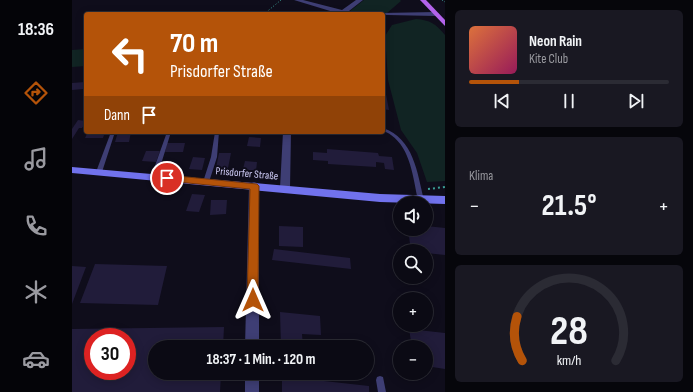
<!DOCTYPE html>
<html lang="de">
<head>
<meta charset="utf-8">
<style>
  :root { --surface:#0b0a14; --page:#191822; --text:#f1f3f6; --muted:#9a9aa0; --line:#2b2b34; --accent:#b45309 }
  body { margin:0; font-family:"Sofia Sans Condensed",sans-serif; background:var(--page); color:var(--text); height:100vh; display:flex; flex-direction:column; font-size:15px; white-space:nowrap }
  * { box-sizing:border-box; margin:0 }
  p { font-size:13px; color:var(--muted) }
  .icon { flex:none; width:22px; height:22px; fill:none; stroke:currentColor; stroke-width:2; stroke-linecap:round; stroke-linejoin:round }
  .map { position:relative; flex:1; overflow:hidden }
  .sheet { display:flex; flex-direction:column; gap:10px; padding:10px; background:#06060b; width:248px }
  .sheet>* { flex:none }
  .hud { position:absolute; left:12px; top:12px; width:301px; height:122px; border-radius:4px; box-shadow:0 2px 10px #0003,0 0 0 1px var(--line); background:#b45309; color:#fff; overflow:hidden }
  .fabs { position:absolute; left:321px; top:196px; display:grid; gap:8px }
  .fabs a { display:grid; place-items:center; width:40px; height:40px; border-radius:50%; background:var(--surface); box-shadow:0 2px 10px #0003,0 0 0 1px var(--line); font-size:20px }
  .speed { position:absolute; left:12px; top:328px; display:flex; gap:8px; font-size:20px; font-weight:700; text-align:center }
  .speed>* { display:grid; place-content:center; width:52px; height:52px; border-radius:50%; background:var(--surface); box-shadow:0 2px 10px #0003,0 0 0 1px var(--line); line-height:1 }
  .speed .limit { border:6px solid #d22; background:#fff; color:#111 }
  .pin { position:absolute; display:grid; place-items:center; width:34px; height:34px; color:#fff; margin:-17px; border:2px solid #fff; border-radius:50%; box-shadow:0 1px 4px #0007 }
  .me { position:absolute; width:44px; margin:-22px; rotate:0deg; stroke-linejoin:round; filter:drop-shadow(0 0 3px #0008) }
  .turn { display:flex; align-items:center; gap:14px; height:84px; padding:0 20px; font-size:18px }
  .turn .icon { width:52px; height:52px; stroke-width:2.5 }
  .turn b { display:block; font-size:28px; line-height:34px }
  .then { display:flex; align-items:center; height:38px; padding:0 20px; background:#0003; gap:8px; font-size:15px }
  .big { font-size:30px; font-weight:700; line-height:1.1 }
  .sheet .widget { flex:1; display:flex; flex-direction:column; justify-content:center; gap:6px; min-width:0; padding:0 14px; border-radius:6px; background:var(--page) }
  .sheet .dial { align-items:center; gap:0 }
  .dial svg { height:104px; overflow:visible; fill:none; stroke:var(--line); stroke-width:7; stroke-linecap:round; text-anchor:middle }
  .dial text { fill:var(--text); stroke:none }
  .song { display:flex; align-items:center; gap:12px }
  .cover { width:48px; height:48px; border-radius:6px; background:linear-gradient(135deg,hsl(20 70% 55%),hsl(330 70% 35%)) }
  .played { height:4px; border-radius:2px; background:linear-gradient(90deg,var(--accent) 25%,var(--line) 25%) }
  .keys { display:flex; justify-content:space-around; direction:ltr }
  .heat { display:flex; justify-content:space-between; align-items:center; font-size:22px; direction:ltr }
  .trip { position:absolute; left:76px; top:340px; width:226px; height:40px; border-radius:20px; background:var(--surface); box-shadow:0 2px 10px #0003,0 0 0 1px var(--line); font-weight:700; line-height:40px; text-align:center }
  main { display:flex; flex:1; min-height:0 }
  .menu { display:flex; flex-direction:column; width:72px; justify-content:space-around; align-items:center; background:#040408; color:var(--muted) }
  .menu .icon { width:28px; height:28px }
  .menu .current { color:var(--accent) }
  .menu b { font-size:18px; color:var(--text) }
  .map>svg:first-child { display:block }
</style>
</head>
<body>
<main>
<nav class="menu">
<b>18:36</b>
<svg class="icon current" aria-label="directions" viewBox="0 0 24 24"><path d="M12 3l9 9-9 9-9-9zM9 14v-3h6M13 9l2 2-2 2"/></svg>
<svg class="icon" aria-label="music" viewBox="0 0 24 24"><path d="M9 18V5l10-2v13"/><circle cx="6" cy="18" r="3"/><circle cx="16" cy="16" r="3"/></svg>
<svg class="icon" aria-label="phone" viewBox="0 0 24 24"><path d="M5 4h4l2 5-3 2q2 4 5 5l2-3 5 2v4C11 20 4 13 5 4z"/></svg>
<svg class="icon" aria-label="climate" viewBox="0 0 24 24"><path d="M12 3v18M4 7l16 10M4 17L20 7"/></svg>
<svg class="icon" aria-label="car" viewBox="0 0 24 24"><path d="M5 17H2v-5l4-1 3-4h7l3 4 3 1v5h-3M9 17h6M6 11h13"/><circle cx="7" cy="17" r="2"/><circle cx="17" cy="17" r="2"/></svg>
</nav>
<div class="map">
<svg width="373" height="392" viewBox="0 0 373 392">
  <rect width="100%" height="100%" fill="#0f0d1b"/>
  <path fill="#112423" d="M292 0H328L329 1 315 13 278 11Z
    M344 19C358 20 364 24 373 35V181L355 182 345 153 329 130 316 80 313 36 320 25Z
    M14 49V66L0 67V50Z"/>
  <path fill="#211c3a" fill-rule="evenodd" d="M13 82 11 89 0 90V83Z
    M311 84H312L317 110 311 109Z
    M6 120 14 121V122L10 128H7L0 139V129Z
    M16 132H33L31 138H13Z
    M46 132H59L57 142H43Z
    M177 137 189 138 188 147 175 146Z
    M95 143H113L111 152H93Z
    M255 149 306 153 307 156 320 157 322 170 313 169 312 163 304 162V167L256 164V161L241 160V152L255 153Z
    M74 151H88L84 162 70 161Z
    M147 153H159L156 168H144Z
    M121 157 133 158 130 170 117 169Z
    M173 161 185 162 184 171 171 169Z
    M120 194 133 195 127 212 114 211Z
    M139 200H155L154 214 138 215Z
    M207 226 231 227V247L207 246Z
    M354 226 373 228V255L354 253V251H339L336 229H354Z
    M202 249 278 258 279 269 200 260Z
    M23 264 95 266 86 305 8 303Z
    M0 266 14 267 0 304Z
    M208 312 248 316 249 335 230 334 231 347H209Z
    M152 327 151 347H83V373H149L148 392H0V329ZM21 337H55V371H21Z
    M337 329 373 333V369L354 366V347H340Z
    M210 373H233L234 379 297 386V392H210Z"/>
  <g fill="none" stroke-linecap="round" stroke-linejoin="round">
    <path stroke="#3b9f96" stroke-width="1" stroke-dasharray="1 2" stroke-linecap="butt" d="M370 0 373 2
      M192 14 209 0"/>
    <path stroke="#3b9f96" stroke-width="2" stroke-dasharray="2 3" stroke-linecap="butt" d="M356 189 373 187"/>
    <path fill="#3e3e74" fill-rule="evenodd" d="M311 128C342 139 345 172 352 200L351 201H347L346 200C341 178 339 149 319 135 317 133 314 132 311 131Z
      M39 132H43L30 172 27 174 25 173 24 172Z
      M95 132H99L85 177 82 179 79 177Z
      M143 132H147L145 157 137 182 134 184 131 182 139 157Z
      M308 376 311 377 314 392H306L304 380 305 377Z"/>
    <path fill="#3e3e74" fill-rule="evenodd" d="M222 0H231L270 10 284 0H291L277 11 309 13 364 12 367 14 364 16 268 14Z
      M211 132H219L218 188 216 191H210L208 188Z
      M182 182 185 183 187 186V347H173L177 186 179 183Z
      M173 373H187V392H173Z"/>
    <path fill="#7172ed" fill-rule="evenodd" d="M0 167 308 194 373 196V204L308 202 0 173Z"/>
    <path fill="#b363eb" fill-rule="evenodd" d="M348 0H354L373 20V26Z"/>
  </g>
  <path fill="#b45309" stroke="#753606" d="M95 175 185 184 187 186 186 300 185 304 181 305 177 304 175 300 178 189 95 181 91 178Z"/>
  <g text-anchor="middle" stroke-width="4" stroke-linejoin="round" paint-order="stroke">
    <g font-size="11" fill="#d1cef9" stroke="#0f0d1b">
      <text transform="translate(175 173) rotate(5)" y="4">Prisdorfer Straße</text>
    </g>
  </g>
</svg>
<div class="fabs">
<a><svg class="icon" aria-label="sound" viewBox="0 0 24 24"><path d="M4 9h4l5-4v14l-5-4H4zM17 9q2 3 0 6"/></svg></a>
<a><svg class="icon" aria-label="search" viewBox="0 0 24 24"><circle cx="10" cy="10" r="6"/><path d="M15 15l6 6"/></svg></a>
<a>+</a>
<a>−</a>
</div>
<div class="speed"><div class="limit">30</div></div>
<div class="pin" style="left:95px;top:178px;background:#d93025"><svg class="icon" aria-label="arrive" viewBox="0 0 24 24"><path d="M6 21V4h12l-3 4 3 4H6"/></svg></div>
<svg class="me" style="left:181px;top:300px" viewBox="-20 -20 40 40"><path d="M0-17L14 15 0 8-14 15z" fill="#b45309" stroke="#fff" stroke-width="4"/></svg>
<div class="trip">18:37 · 1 Min. · 120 m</div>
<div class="hud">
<div class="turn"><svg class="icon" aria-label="left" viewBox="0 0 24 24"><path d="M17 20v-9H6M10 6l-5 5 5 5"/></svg><div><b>70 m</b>Prisdorfer Straße</div></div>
<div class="then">Dann<svg class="icon" aria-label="arrive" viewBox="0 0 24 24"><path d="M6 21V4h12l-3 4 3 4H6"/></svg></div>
</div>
</div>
<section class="sheet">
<div class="widget">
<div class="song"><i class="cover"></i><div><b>Neon Rain</b><p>Kite Club</p></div></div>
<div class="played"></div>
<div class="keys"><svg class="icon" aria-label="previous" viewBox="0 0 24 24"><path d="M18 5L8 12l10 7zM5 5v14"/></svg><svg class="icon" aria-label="pause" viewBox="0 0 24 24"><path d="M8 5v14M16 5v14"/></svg><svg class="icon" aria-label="next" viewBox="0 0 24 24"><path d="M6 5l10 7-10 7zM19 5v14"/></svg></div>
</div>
<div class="widget"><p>Klima</p>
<div class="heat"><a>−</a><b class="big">21.5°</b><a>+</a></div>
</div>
<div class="widget dial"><svg viewBox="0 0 100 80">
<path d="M14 69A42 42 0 1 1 86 69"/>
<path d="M14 69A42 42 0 0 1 10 35" stroke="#b45309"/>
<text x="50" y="56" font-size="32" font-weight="700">28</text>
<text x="50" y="72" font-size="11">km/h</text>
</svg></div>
</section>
</main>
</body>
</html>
